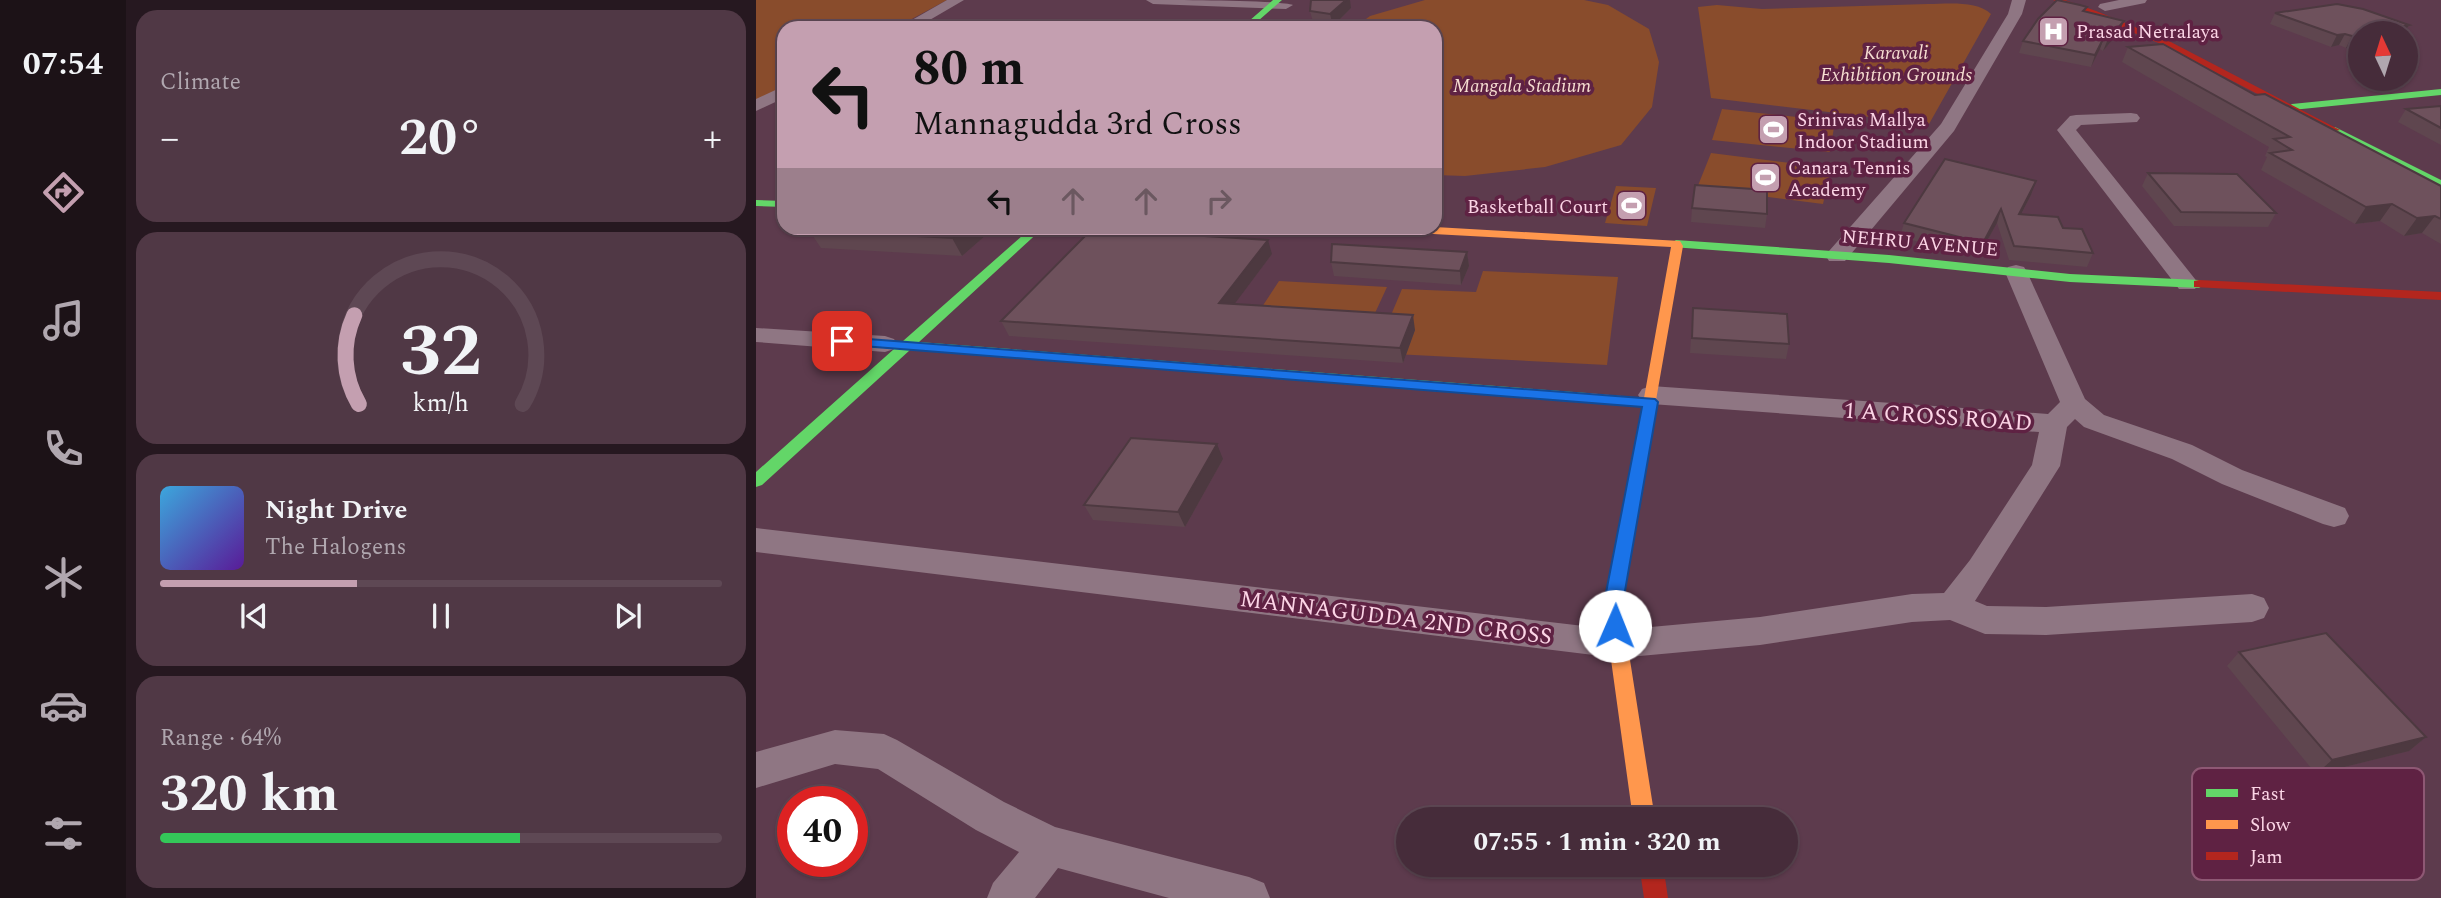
<!DOCTYPE html>
<html lang="en">
<head>
<meta charset="utf-8">
<style>
  :root { --surface:#462c3a; --page:#503845; --text:#f1f3f6; --muted:#b0a7af; --line:#5e4854; --accent:#c49fb0 }
  body { margin:0; font-family:Spectral,serif; background:var(--page); color:var(--text); height:100vh; display:flex; flex-direction:column; font-size:26px; white-space:nowrap }
  * { box-sizing:border-box; margin:0 }
  p { font-size:23px; color:var(--muted) }
  .icon { flex:none; width:38px; height:38px; fill:none; stroke:currentColor; stroke-width:2; stroke-linecap:round; stroke-linejoin:round }
  .map { position:relative; flex:1; overflow:hidden }
  .sheet { display:flex; flex-direction:column; gap:10px; padding:10px; background:#261820; width:630px }
  .sheet>* { flex:none }
  .top-card { position:absolute; left:21px; top:21px; width:665px; height:214px; border-radius:21px; box-shadow:0 2px 5px #0004,0 0 0 2px var(--line); background:#c49fb0; color:#111; overflow:hidden }
  .needle { width:46px; rotate:356deg }
  .fabs { position:absolute; left:1592px; top:21px; display:grid; gap:14px }
  .fabs a { display:grid; place-items:center; width:70px; height:70px; border-radius:50%; background:var(--surface); box-shadow:0 2px 5px #0004,0 0 0 2px var(--line); font-size:35px }
  .speed { position:absolute; left:21px; top:786px; display:flex; gap:14px; font-size:35px; font-weight:700; text-align:center }
  .speed>* { display:grid; place-content:center; width:91px; height:91px; border-radius:50%; background:var(--surface); box-shadow:0 2px 5px #0004,0 0 0 2px var(--line); line-height:1 }
  .speed .limit { border:10px solid #d22; background:#fff; color:#111 }
  .pin { position:absolute; display:grid; place-items:center; width:60px; height:60px; color:#fff; margin:-30px; border-radius:14px; box-shadow:0 4px 10px #0006 }
  .me { position:absolute; width:77px; margin:-38px; rotate:1deg; stroke-linejoin:round; filter:drop-shadow(0 0 5px #0008) }
  .turn { display:flex; align-items:center; gap:24px; height:147px; padding:0 21px; font-size:32px }
  .turn .icon { width:91px; height:91px; stroke-width:2.5 }
  .turn b { display:block; font-size:49px; line-height:60px }
  .lanes { display:flex; align-items:center; height:66px; padding:0 21px; background:#0003; justify-content:center; gap:35px; direction:ltr }
  .lanes .off { opacity:.35 }
  .big { font-size:52px; font-weight:700; line-height:1.1 }
  .sheet .card { flex:1; display:flex; flex-direction:column; justify-content:center; gap:10px; min-width:0; padding:0 24px; border-radius:21px; background:var(--page) }
  .sheet .dial { align-items:center; gap:0 }
  .dial svg { height:182px; overflow:visible; fill:none; stroke:var(--line); stroke-width:7; stroke-linecap:round; text-anchor:middle }
  .dial text { fill:var(--text); stroke:none }
  .song { display:flex; align-items:center; gap:21px }
  .cover { width:84px; height:84px; border-radius:10px; background:linear-gradient(135deg,hsl(200 70% 55%),hsl(270 70% 35%)) }
  .played { height:7px; border-radius:4px; background:linear-gradient(90deg,var(--accent) 35%,var(--line) 35%) }
  .keys { display:flex; justify-content:space-around; direction:ltr }
  .heat { display:flex; justify-content:space-between; align-items:center; font-size:38px; direction:ltr }
  .charge { height:10px; border-radius:5px; background:linear-gradient(90deg,#34c759 64%,var(--line) 0) }
  .trip { position:absolute; left:640px; top:807px; width:402px; height:70px; border-radius:35px; background:var(--surface); box-shadow:0 2px 5px #0004,0 0 0 2px var(--line); font-weight:700; line-height:70px; text-align:center }
  main { display:flex; flex:1; min-height:0 }
  .tab-bar { display:flex; flex-direction:column; width:126px; justify-content:space-around; align-items:center; background:#1c1217; color:var(--muted) }
  .tab-bar .icon { width:49px; height:49px }
  .tab-bar .current { color:var(--accent) }
  .tab-bar b { font-size:32px; color:var(--text) }
  .map>svg:first-child { display:block }
</style>
</head>
<body>
<main>
<nav class="tab-bar">
<b>07:54</b>
<svg class="icon current" aria-label="directions" viewBox="0 0 24 24"><path d="M12 3l9 9-9 9-9-9zM9 14v-3h6M13 9l2 2-2 2"/></svg>
<svg class="icon" aria-label="music" viewBox="0 0 24 24"><path d="M9 18V5l10-2v13"/><circle cx="6" cy="18" r="3"/><circle cx="16" cy="16" r="3"/></svg>
<svg class="icon" aria-label="phone" viewBox="0 0 24 24"><path d="M5 4h4l2 5-3 2q2 4 5 5l2-3 5 2v4C11 20 4 13 5 4z"/></svg>
<svg class="icon" aria-label="climate" viewBox="0 0 24 24"><path d="M12 3v18M4 7l16 10M4 17L20 7"/></svg>
<svg class="icon" aria-label="car" viewBox="0 0 24 24"><path d="M5 17H2v-5l4-1 3-4h7l3 4 3 1v5h-3M9 17h6M6 11h13"/><circle cx="7" cy="17" r="2"/><circle cx="17" cy="17" r="2"/></svg>
<svg class="icon" aria-label="filters" viewBox="0 0 24 24"><path d="M4 7h16M4 17h16"/><circle cx="9" cy="7" r="2"/><circle cx="15" cy="17" r="2"/></svg>
</nav>
<section class="sheet">
<div class="card"><p>Climate</p>
<div class="heat"><a>−</a><b class="big">20°</b><a>+</a></div>
</div>
<div class="card dial"><svg viewBox="0 0 100 80">
<path d="M14 69A42 42 0 1 1 86 69"/>
<path d="M14 69A42 42 0 0 1 12 30" stroke="#c49fb0"/>
<text x="50" y="56" font-size="32" font-weight="700">32</text>
<text x="50" y="72" font-size="11">km/h</text>
</svg></div>
<div class="card">
<div class="song"><i class="cover"></i><div><b>Night Drive</b><p>The Halogens</p></div></div>
<div class="played"></div>
<div class="keys"><svg class="icon" aria-label="previous" viewBox="0 0 24 24"><path d="M18 5L8 12l10 7zM5 5v14"/></svg><svg class="icon" aria-label="pause" viewBox="0 0 24 24"><path d="M8 5v14M16 5v14"/></svg><svg class="icon" aria-label="next" viewBox="0 0 24 24"><path d="M6 5l10 7-10 7zM19 5v14"/></svg></div>
</div>
<div class="card"><p>Range · 64%</p><b class="big">320 km</b><div class="charge"></div></div>
</section>
<div class="map">
<svg width="1685" height="898" viewBox="0 0 1685 898">
  <rect width="100%" height="100%" fill="#5d3b4d"/>
  <path fill="#894c2c" d="M0 0H191L139 28H28V88L0 103Z
    M669 0H828L852 5 893 29 903 62 896 107 865 145 789 167 709 176 679 175V28H598L614 16Z
    M1172 4C1190 4 1221 0 1235 14L1173 124 955 98 942 7 961 5 1006 9Z
    M966 109 1079 121 1074 152 956 140Z
    M955 153 1075 168 1067 204 941 188Z
    M860 186 900 188 891 226 849 223Z
    M727 271 862 277 851 365 619 353 646 289 720 292Z
    M523 281 631 287 614 324 500 316Z"/>
  <g fill="none" stroke-linecap="round" stroke-linejoin="round">
    <path fill="#8f7683" fill-rule="evenodd" d="M191 0H208L160 28H142Z
      M390 0C413 0 526 0 537 5L530 9 397 4Z
      M1256 0H1270L1266 14 1198 131 1089 261H1073L1070 256 1073 251 1185 124 1252 14Z
      M1363 0H1391L1389 3 1349 11 1342 7 1344 4Z
      M28 86V98L0 111V99Z
      M1375 113 1381 114 1384 118 1381 122 1325 125 1320 130 1439 279 1442 284 1439 289H1423L1301 130 1314 116 1320 115Z
      M1260 265 1268 267 1271 272 1329 399 1348 415 1436 445 1486 470 1589 508 1593 516 1589 524 1578 527 1567 524 1466 484 1416 459 1328 427 1319 419 1311 427 1304 466 1219 601 1231 606 1290 607 1496 594 1508 598 1513 608 1508 618 1496 622 1290 635 1229 634 1194 620 1156 622 1004 645 862 658 0 552V528L862 630 1004 617 1156 594 1188 593 1214 560 1276 465 1283 432 895 404 886 401 882 395 886 389 895 386 1292 414 1304 402 1249 272 1252 267Z
      M0 328 129 336 138 339 141 344 138 349 129 352 0 342Z
      M79 730 128 734 141 740 248 802 299 827 493 877 508 883 514 898H413L302 868 279 898H231L237 883 263 852 220 830 122 769 79 764 0 788V752Z"/>
    <path fill="#63d668" fill-rule="evenodd" d="M517 0H526L494 28H485Z
      M1685 89V95L1536 110 1531 107 1536 104Z
      M1579 127 1685 180V187L1575 132 1574 130Z
      M0 200 28 201V207L0 206Z
      M275 228H287L163 342 831 393 838 398 831 403 154 350 6 485 0 487V472L138 349 124 347 122 344 124 341H147Z
      M920 240 1133 255 1314 274 1443 280 1449 284 1443 288 1314 282 1133 263 916 247 914 244Z"/>
    <path fill="#ff974d" fill-rule="evenodd" d="M679 227 924 241 927 246 899 406 831 403 824 398 831 393 888 398 915 247 640 232 634 228Z
      M861 577 867 579 870 584 866 609 899 819H877L848 609 855 579Z"/>
    <path fill="#b3261e" fill-rule="evenodd" d="M1297 0H1309L1340 11 1411 40 1584 130 1575 132 1405 44Z
      M1443 280 1685 292V300L1438 287V281Z
      M894 398 901 403 870 584 867 589 861 591 855 589 852 584 887 403Z
      M883 864H907L912 898H888Z"/>
  </g>
  <path fill="#5f464f" d="M595 8 577 26 557 22 554 11Z
    M1329 12 1363 32 1347 51 1344 49 1335 67 1263 53 1267 41Z
    M1519 13 1653 25 1648 33H1605L1590 48 1583 45 1575 47 1514 24Z
    M1372 47 1499 95 1685 186V244L1666 233 1648 236 1624 221 1599 224 1505 170 1511 157 1509 156 1513 147 1366 62Z
    M1685 106V145L1642 122 1650 109Z
    M1392 173 1520 213 1512 227 1418 226 1386 186Z
    M1280 181 1275 195 1265 215 1307 228 1337 253 1331 267 1253 260 1241 223 1222 257 1144 237 1148 223Z
    M936 208 1011 214 1009 228 935 222Z
    M238 228 206 256 65 248 53 230Z
    M711 252 713 266 705 285 578 276 575 262Z
    M516 254 478 304 659 330 647 363 253 336 245 321Z
    M937 308 1033 344 1030 359 934 353Z
    M467 459 429 527 337 520 328 505Z
    M1483 652 1670 737 1653 751 1560 774 1471 666Z"/>
  <path fill="#4d3940" d="M590 0H594L595 8 577 26 574 14Z
    M1368 21 1363 32 1347 51 1352 39Z
    M1653 25 1648 33H1612Z
    M1589 34 1583 45 1575 47 1581 35Z
    M1605 35V45L1590 48 1596 36Z
    M1348 37 1344 49 1335 67 1339 55Z
    M1280 181 1275 195 1258 228 1263 214Z
    M1636 204 1624 221 1599 224 1610 207Z
    M1245 209 1241 223 1222 257 1227 243Z
    M1679 216 1666 233 1648 236 1661 218Z
    M208 228H238L206 256 196 238Z
    M512 240 516 254 468 318 463 303Z
    M711 252 713 266 705 285 704 271Z
    M657 315 659 330 647 363 644 348Z
    M461 444 467 459 429 527 422 512Z
    M1670 737 1653 751 1560 774 1576 760Z"/>
  <path fill="#6e515c" stroke="#4d3940" stroke-width="2" d="M555 0H590L574 14 554 11Z
    M1301 0 1324 5 1331 7 1327 11 1368 21 1352 39 1348 37 1339 55 1267 41 1282 19Z
    M1581 4 1607 9 1653 25 1612 33H1605V35L1596 36 1589 34 1581 35 1519 13Z
    M371 20 469 24V28H363Z
    M1407 44 1499 95 1509 94 1685 186V219L1679 216 1661 218 1636 204 1610 207 1514 153 1536 150 1518 139 1534 137 1372 47Z
    M1685 106V128L1650 109Z
    M1189 159 1280 181 1263 214 1302 217 1307 228 1326 229 1337 253 1258 246 1245 209 1227 243 1148 223Z
    M1392 173 1481 174 1520 213 1425 212Z
    M939 185 1011 190V214L936 208Z
    M56 228H208L196 238 53 230Z
    M336 229 512 240 463 303 657 315 644 348 245 321Z
    M576 244 711 252 704 271 575 262Z
    M937 308 1031 314 1033 344 936 338Z
    M375 438 461 444 422 512 328 505Z
    M1570 633 1670 737 1576 760 1483 652Z"/>
  <path fill="#1a73e8" stroke="#114b97" stroke-width="2" d="M86 337 899 399 902 402 866 608 869 626 866 632 859 634 852 632 847 608 886 407 81 344V338Z"/>
  <defs>
    <symbol id="hospital-square" viewBox="-11 -11 22 22"><rect x="-9" y="-9" width="18" height="18" rx="4" fill="#c49fb0" stroke="#5f2243"/><path d="M-5-5h3v3.5h4V-5h3V5h-3V1.5h-4V5h-3Z" fill="#fff"/></symbol>
    <symbol id="stadium-square" viewBox="-11 -11 22 22"><rect x="-9" y="-9" width="18" height="18" rx="4" fill="#c49fb0" stroke="#5f2243"/><path d="M0-5a6.5 5 0 1 0 0 10a6.5 5 0 1 0 0-10ZM-3.5-1.8h7v3.6h-7Z" fill="#fff"/></symbol>
  </defs>
  <g fill-rule="evenodd">
    <use href="#hospital-square" x="1280" y="14" width="35" height="35"/>
    <use href="#stadium-square" x="1000" y="112" width="35" height="35"/>
    <use href="#stadium-square" x="992" y="160" width="35" height="35"/>
    <use href="#stadium-square" x="858" y="188" width="35" height="35"/>
  </g>
  <g text-anchor="middle" stroke-width="7" stroke-linejoin="round" paint-order="stroke">
    <g font-size="19" fill="#fcd5e6" stroke="#5f2243" text-anchor="start">
      <text x="1320" y="38">Prasad Netralaya</text>
      <text x="1041" y="126">Srinivas Mallya<tspan x="1041" dy="22">Indoor Stadium</tspan></text>
      <text x="1032" y="174">Canara Tennis<tspan x="1032" dy="22">Academy</tspan></text>
      <text x="852" y="213" text-anchor="end">Basketball Court</text>
    </g>
    <g font-size="19" font-style="italic" fill="#f6ded1" stroke="#5f2243">
      <text x="1140" y="59">Karavali<tspan x="1140" dy="22">Exhibition Grounds</tspan></text>
      <text x="766" y="92">Mangala Stadium</text>
    </g>
    <g font-size="19" fill="#fcd5e6" stroke="#5f2243">
      <text transform="translate(1164 242) rotate(5)" y="7">NEHRU AVENUE</text>
    </g>
    <g font-size="23" fill="#fcd5e6" stroke="#5f2243">
      <text transform="translate(1182 416) rotate(4)" y="8">1 A CROSS ROAD</text>
      <text transform="translate(640 617) rotate(7)" y="8">MANNAGUDDA 2ND CROSS</text>
    </g>
  </g>
  <rect x="1436" y="768" width="232" height="112" rx="10" fill="#5f2243" stroke="#8e5874" stroke-width="2"/>
  <rect x="1450" y="789" width="32" height="8" fill="#63d668"/>
  <rect x="1450" y="820" width="32" height="9" fill="#ff974d"/>
  <rect x="1450" y="852" width="32" height="8" fill="#b3261e"/>
  <g font-size="19" fill="#fcd5e6">
    <text x="1494" y="800">Fast</text>
    <text x="1494" y="831">Slow</text>
    <text x="1494" y="863">Jam</text>
  </g>
</svg>
<div class="fabs">
<a><svg class="needle" viewBox="-14 -14 28 28"><path d="M0-13l5 13h-10z" fill="#e53935"/><path d="M0 13l5-13h-10z" fill="#b0a7af"/></svg></a>
</div>
<div class="speed"><div class="limit">40</div></div>
<div class="pin" style="left:86px;top:341px;background:#d93025"><svg class="icon" aria-label="arrive" viewBox="0 0 24 24"><path d="M6 21V4h12l-3 4 3 4H6"/></svg></div>
<svg class="me" style="left:859px;top:626px" viewBox="-20 -20 40 40"><circle r="19" fill="#fff"/><path d="M0-13L10 11 0 6-10 11z" fill="#1a73e8"/></svg>
<div class="trip">07:55 · 1 min · 320 m</div>
<div class="top-card">
<div class="turn"><svg class="icon" aria-label="left" viewBox="0 0 24 24"><path d="M17 20v-9H6M10 6l-5 5 5 5"/></svg><div><b>80 m</b>Mannagudda 3rd Cross</div></div>
<div class="lanes"><svg class="icon" aria-label="left" viewBox="0 0 24 24"><path d="M17 20v-9H6M10 6l-5 5 5 5"/></svg><svg class="icon off" aria-label="ahead" viewBox="0 0 24 24"><path d="M12 20V5M6 11l6-6 6 6"/></svg><svg class="icon off" aria-label="ahead" viewBox="0 0 24 24"><path d="M12 20V5M6 11l6-6 6 6"/></svg><svg class="icon off" aria-label="right" viewBox="0 0 24 24"><path d="M7 20v-9h11M14 6l5 5-5 5"/></svg></div>
</div>
</div>
</main>
</body>
</html>
